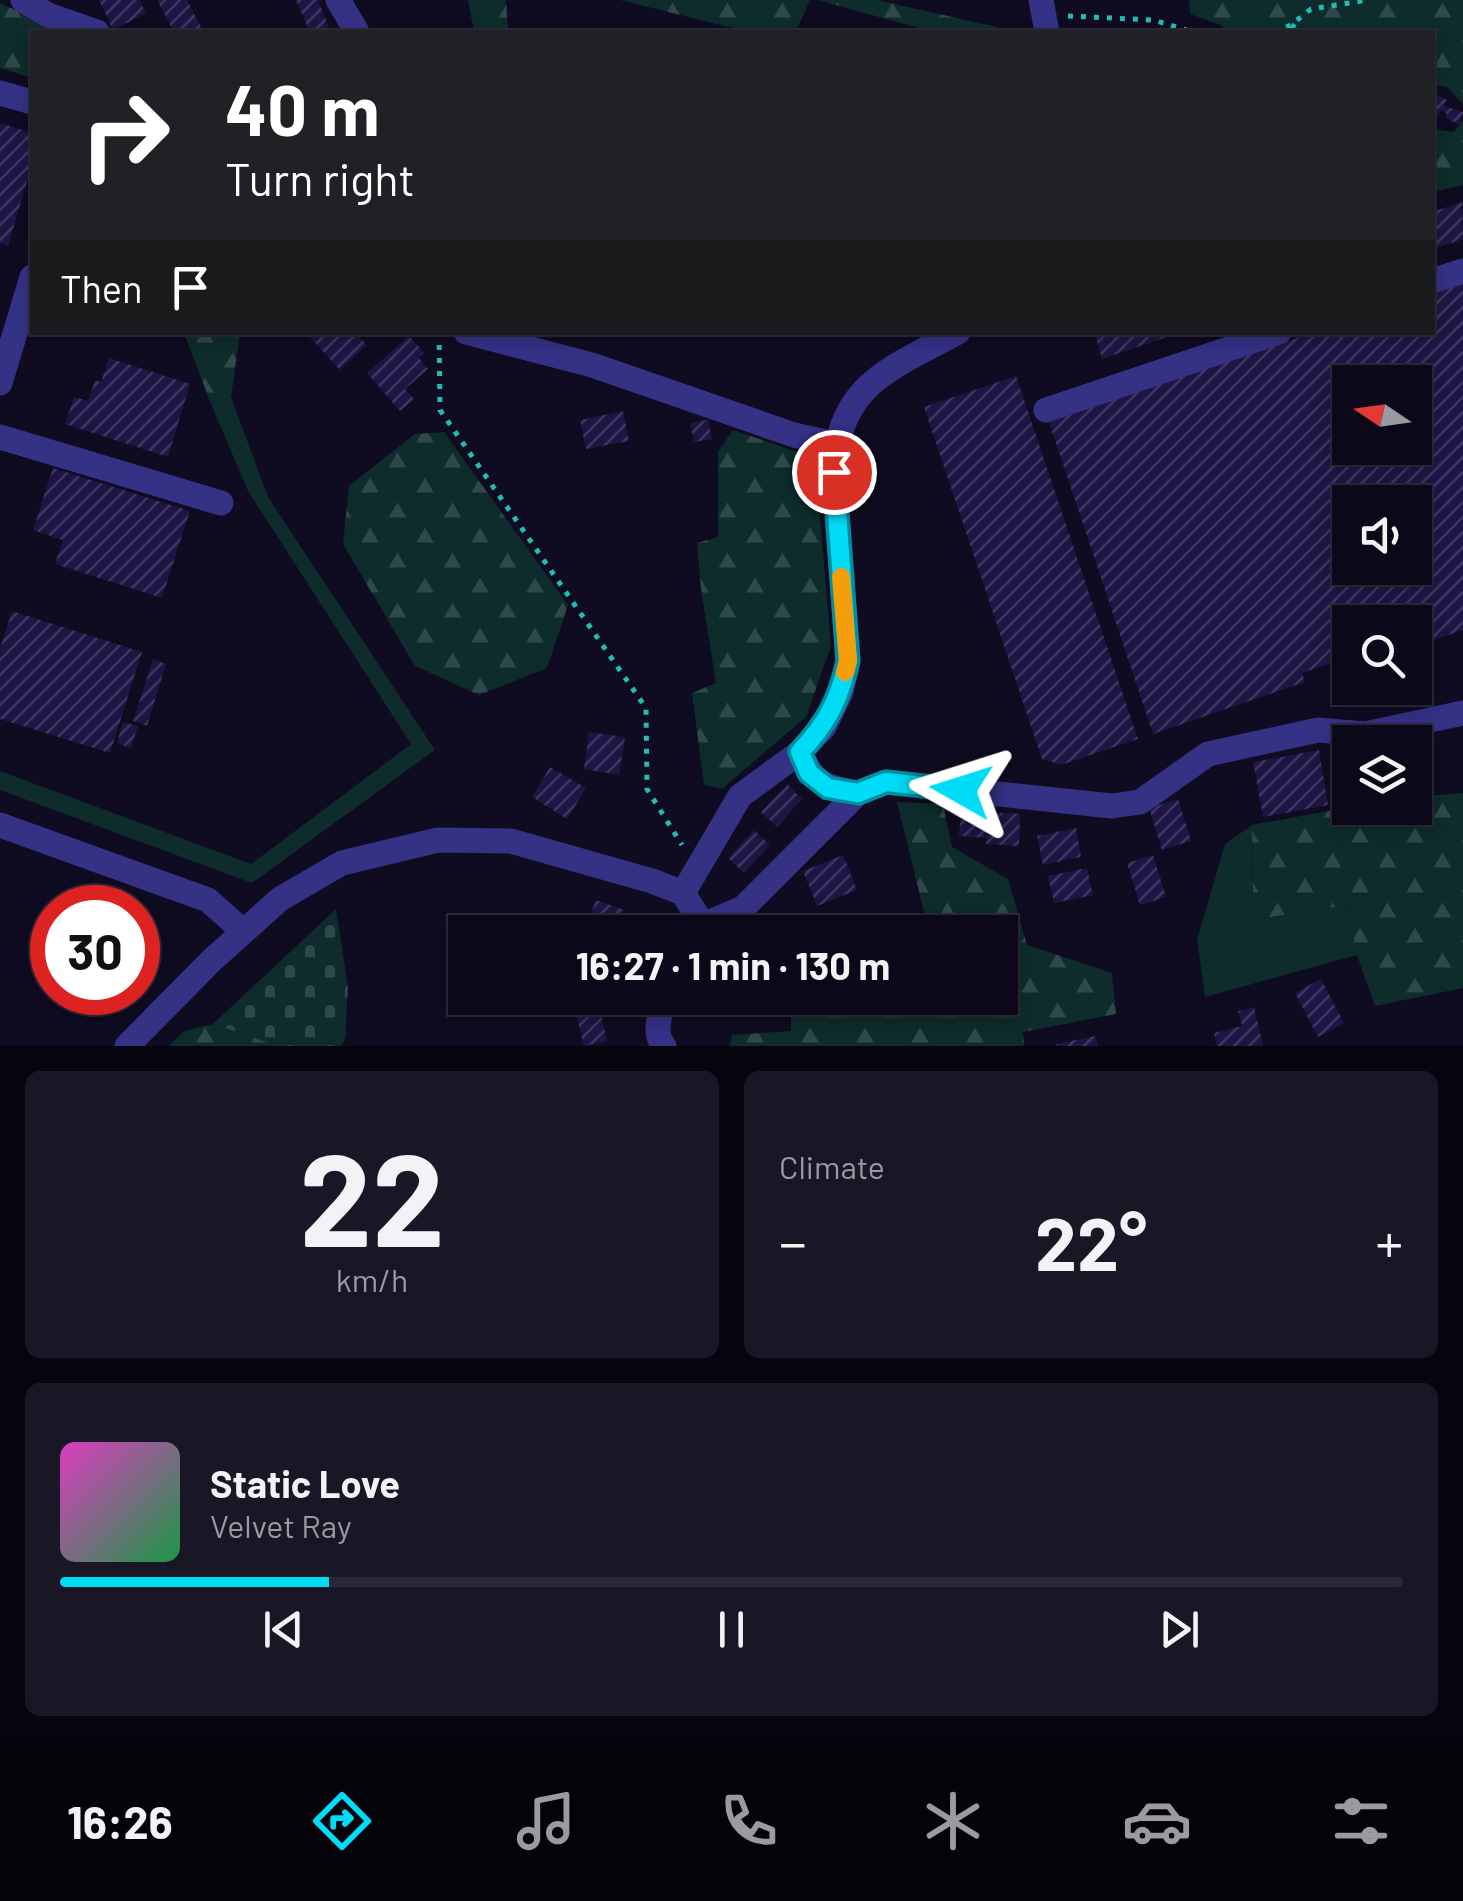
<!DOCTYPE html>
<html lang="en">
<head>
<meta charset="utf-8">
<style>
  :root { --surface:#0b0819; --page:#191626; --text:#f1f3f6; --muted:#9a9aa2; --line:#2b2938; --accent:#00dbf6 }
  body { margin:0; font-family:Barlow,sans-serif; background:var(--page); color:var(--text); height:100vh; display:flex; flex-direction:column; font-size:38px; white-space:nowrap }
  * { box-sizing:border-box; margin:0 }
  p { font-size:32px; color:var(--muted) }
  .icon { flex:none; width:55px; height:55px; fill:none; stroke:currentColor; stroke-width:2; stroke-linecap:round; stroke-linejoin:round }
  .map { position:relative; height:1046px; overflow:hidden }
  .drawer { display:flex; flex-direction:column; gap:25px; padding:25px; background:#06040e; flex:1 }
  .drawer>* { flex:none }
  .banner { position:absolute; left:30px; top:30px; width:1405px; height:305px; border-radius:0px; box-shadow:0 5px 15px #0003,0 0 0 2px var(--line); background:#202124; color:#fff; overflow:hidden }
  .needle { width:65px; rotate:283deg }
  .buttons { position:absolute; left:1332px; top:365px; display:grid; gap:20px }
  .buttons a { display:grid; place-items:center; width:100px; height:100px; border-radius:0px; background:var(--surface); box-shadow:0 5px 15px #0003,0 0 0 2px var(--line); font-size:50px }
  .speed { position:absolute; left:30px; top:885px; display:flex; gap:20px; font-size:50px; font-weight:700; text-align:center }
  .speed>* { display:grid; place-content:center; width:130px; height:130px; border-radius:50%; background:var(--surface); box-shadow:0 5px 15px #0003,0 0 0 2px var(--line); line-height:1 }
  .speed .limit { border:15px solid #d22; background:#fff; color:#111 }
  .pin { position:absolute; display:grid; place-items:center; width:85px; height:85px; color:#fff; margin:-42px; border:5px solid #fff; border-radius:50%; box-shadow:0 2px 10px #0007 }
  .me { position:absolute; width:110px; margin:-55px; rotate:276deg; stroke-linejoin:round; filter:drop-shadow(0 0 8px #0008) }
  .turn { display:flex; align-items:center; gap:35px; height:210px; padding:0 30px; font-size:45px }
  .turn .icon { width:130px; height:130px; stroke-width:2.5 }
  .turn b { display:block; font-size:70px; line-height:85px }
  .then { display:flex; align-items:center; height:95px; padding:0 30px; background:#0003; gap:20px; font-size:38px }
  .big { font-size:75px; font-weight:700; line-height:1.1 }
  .drawer .card { flex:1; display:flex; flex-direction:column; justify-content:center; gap:15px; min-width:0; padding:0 35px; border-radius:15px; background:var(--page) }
  .drawer .dial { align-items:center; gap:0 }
  .dial b { font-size:130px; line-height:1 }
  .song { display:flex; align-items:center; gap:30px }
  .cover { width:120px; height:120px; border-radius:15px; background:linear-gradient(135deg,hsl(310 70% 55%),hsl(140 70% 35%)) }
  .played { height:10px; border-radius:5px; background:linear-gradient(90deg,var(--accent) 20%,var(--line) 20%) }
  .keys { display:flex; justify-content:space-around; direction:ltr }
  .heat { display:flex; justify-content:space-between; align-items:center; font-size:55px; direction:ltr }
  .drawer .tiles { flex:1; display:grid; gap:25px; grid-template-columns:1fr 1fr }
  .card:last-child { grid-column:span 2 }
  .trip { position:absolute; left:448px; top:915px; width:570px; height:100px; border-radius:0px; background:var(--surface); box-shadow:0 5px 15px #0003,0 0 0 2px var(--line); font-weight:700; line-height:100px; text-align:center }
  .tab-bar { display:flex; height:160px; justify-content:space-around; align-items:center; background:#04030a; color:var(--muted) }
  .tab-bar .icon { width:70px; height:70px }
  .tab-bar .active { color:var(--accent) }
  .tab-bar b { font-size:45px; color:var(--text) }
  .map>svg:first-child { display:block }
</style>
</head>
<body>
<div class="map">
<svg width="1463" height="1046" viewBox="0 0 1463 1046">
  <defs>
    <pattern id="forest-firs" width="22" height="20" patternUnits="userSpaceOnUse" patternTransform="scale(2.5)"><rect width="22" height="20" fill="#0d2c2b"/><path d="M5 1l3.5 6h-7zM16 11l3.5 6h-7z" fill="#2f494b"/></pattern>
    <pattern id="cemetery-stones" width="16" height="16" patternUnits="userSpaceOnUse" patternTransform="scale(2.5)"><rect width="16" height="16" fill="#0d2c2b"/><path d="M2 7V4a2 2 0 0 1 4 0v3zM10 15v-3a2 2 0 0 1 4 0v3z" fill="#2f494b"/></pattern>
    <pattern id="building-hatch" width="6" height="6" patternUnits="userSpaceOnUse" patternTransform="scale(2.5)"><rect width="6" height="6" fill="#1f1544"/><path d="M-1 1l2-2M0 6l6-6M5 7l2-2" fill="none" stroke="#3e3660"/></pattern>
  </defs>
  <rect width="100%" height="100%" fill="#0f0b21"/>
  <path fill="#0d2c2b" d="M231 397 268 497 435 750 252 883 0 790V771L251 864 411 744 248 491 211 404Z
    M1252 825 1253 920 1347 905 1357 955 1205 997 1197 940 1225 844Z"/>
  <path fill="url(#forest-firs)" d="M468 0H506L508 32H474Z
    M620 0H810L796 32H749Z
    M818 0H877L1010 30V32H933Z
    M1189 0H1463V104L1447 87 1433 85 1432 32H1226L1221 25 1190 14Z
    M0 3 64 32H32V78L0 68Z
    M1463 120V185L1433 192V129L1454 132Z
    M184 333H240L231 397 211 404Z
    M733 430 815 458 831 646 806 717 722 789 704 785 692 693 716 683 701 589 697 543 718 537V452Z
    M444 432 568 605 547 668 479 695 415 666 343 544 349 486 415 434Z
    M1463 793V988L1375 1006 1357 955 1347 905 1253 920 1252 825 1350 807 1415 808V797Z
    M897 802 943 804 952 847 1008 879 1027 945 1112 973 1116 1014 1023 1032 1024 1046H730L732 1035 791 1031V998H1000V932H929Z
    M213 1024 278 1045V1046H169L184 1031Z"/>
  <path fill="url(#cemetery-stones)" d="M336 909 348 987 345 1039 341 1046H278L213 1024Z"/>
  <path fill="url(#building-hatch)" fill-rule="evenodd" d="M99 0H139L146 13 113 30Z
    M157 0H187L202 29 194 32H174Z
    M296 0H318L331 32H310Z
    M1434 93 1447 100 1444 106 1463 112 1459 125 1445 117 1447 114 1441 110 1438 117 1432 114Z
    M0 123 32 133V165L8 246 0 243Z
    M1462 202 1463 239 1432 249V212Z
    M1463 282V630L1431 641 1427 630 1415 635V622H1350V657L1302 673 1305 682 1153 734 1049 422 1314 332H1432V293ZM1350 382H1415V448H1350ZM1350 502H1415V568H1350Z
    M305 332H355L367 345 340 370Z
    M1094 332H1179V333L1102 359Z
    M409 336 425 353 419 358 428 369 405 389 414 399 400 411 367 373Z
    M109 358 190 384 168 457 65 424 74 397 88 401 95 380 101 382Z
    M1016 376 1138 739 1061 765 1042 759 924 407Z
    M623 411 629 441 586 449 580 420Z
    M708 420 712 439 694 442 690 423Z
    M53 468 190 511 162 598 55 564 63 540 33 530Z
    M12 611 142 652 110 753 0 719V648Z
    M153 659 166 664 147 726 133 721Z
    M123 722 138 726 131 748 117 743Z
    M589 732 625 737 619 775 584 769Z
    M1319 750 1328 805 1263 817 1253 762Z
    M1350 766V794L1333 795 1331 768Z
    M550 767 586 788 567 819 532 797Z
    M787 784 802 799 777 827 761 812Z
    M1178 799 1191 841 1162 850 1149 808Z
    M961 810 1020 814 1019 846 986 844V838L959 836Z
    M1076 828 1081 857 1043 865 1037 836Z
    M754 830 770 845 744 873 728 858Z
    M843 855 857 890 817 906 803 871Z
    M1153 855 1166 897 1140 905 1127 863Z
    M1087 868 1093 895 1054 903 1048 876Z
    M110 897 139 907V908H106Z
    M596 900 624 910 616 932H584Z
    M138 909 150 914 138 948Z
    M1321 979 1344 1023 1318 1037 1295 993Z
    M1254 1007 1263 1046H1217L1214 1033 1242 1026 1238 1011Z
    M600 1009 607 1041 584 1046 576 1014Z
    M1096 1036 1098 1046H1056V1044Z"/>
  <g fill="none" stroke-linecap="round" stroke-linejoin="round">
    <path stroke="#22bcb4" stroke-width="5" stroke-dasharray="5 8" stroke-linecap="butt" d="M1068 16 1153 20 1193 32
      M1291 25 1304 32
      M1274 32 1291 25 1311 9 1368 0
      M439 332 440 410 646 708 647 789 682 845"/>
    <path stroke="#353185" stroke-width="25" d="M23 0 48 15 97 32
      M338 0 357 32
      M1041 0 1047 32
      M0 93 32 102
      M1432 281 1463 271
      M466 332 592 365 794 435 835 444
      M0 383 32 277
      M1046 410 1279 332
      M0 437 221 503
      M800 752C813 784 825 787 858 793
      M0 825 208 900 243 931
      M683 893 740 796 800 752 824 727 841 692 848 661 834 472C838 384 890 369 958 332
      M699 932 703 925 743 908 858 793 886 782 1112 806 1140 802 1208 754 1318 730 1365 734 1463 713
      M127 1046 211 961 280 899 342 863 438 840 511 841 652 881 683 893 703 925
      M664 1046C652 1032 661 1013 665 998"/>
  </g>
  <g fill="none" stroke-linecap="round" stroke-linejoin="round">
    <defs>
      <path id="route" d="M834 472 848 661C839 700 828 722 800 752L809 773 828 788 858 793 886 782 961 790"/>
    </defs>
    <use href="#route" stroke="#008ea0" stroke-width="25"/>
    <use href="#route" stroke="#00dbf6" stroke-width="18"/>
    <path stroke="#f59e0b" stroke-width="18" d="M841 577 848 661 845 672"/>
  </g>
</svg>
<div class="buttons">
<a><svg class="needle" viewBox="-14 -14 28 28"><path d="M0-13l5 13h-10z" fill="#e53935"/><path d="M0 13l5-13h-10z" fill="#9a9aa2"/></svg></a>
<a><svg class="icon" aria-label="sound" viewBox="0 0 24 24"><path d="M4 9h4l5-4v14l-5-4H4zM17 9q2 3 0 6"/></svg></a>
<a><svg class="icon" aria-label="search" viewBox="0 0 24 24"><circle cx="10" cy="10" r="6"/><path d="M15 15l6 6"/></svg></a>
<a><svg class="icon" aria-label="layers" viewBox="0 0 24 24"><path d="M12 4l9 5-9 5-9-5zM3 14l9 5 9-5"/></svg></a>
</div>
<div class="speed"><div class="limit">30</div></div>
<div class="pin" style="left:834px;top:472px;background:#d93025"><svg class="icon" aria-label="arrive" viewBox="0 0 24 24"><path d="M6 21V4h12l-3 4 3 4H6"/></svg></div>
<svg class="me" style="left:961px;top:790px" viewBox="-20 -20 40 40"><path d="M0-17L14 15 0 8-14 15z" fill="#00dbf6" stroke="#fff" stroke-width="4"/></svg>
<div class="trip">16:27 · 1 min · 130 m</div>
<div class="banner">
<div class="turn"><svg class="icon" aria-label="right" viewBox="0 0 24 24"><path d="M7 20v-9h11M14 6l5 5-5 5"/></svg><div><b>40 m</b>Turn right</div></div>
<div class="then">Then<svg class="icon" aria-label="arrive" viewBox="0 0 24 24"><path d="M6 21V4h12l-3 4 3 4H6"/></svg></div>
</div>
</div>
<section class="drawer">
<div class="tiles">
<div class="card dial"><b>22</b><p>km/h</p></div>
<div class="card"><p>Climate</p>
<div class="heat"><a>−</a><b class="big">22°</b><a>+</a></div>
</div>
<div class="card">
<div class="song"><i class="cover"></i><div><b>Static Love</b><p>Velvet Ray</p></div></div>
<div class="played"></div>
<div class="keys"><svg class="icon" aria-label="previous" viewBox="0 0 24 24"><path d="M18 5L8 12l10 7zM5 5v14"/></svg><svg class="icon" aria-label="pause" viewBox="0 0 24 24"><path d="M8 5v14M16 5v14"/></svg><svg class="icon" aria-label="next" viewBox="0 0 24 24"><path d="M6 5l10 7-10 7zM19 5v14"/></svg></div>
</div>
</div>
</section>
<nav class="tab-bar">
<b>16:26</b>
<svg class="icon active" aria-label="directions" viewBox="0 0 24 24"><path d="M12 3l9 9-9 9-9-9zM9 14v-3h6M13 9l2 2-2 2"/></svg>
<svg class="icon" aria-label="music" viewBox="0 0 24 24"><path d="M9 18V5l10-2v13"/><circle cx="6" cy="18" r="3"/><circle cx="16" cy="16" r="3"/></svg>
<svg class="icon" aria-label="phone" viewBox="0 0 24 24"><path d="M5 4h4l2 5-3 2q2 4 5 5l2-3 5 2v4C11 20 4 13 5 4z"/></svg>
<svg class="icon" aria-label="climate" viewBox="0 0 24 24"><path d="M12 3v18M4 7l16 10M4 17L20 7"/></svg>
<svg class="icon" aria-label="car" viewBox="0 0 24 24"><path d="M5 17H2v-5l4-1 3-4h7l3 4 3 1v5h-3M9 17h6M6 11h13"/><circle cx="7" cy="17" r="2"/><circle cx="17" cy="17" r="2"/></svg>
<svg class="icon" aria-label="filters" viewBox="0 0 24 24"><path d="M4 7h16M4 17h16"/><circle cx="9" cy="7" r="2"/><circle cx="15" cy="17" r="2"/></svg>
</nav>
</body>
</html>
